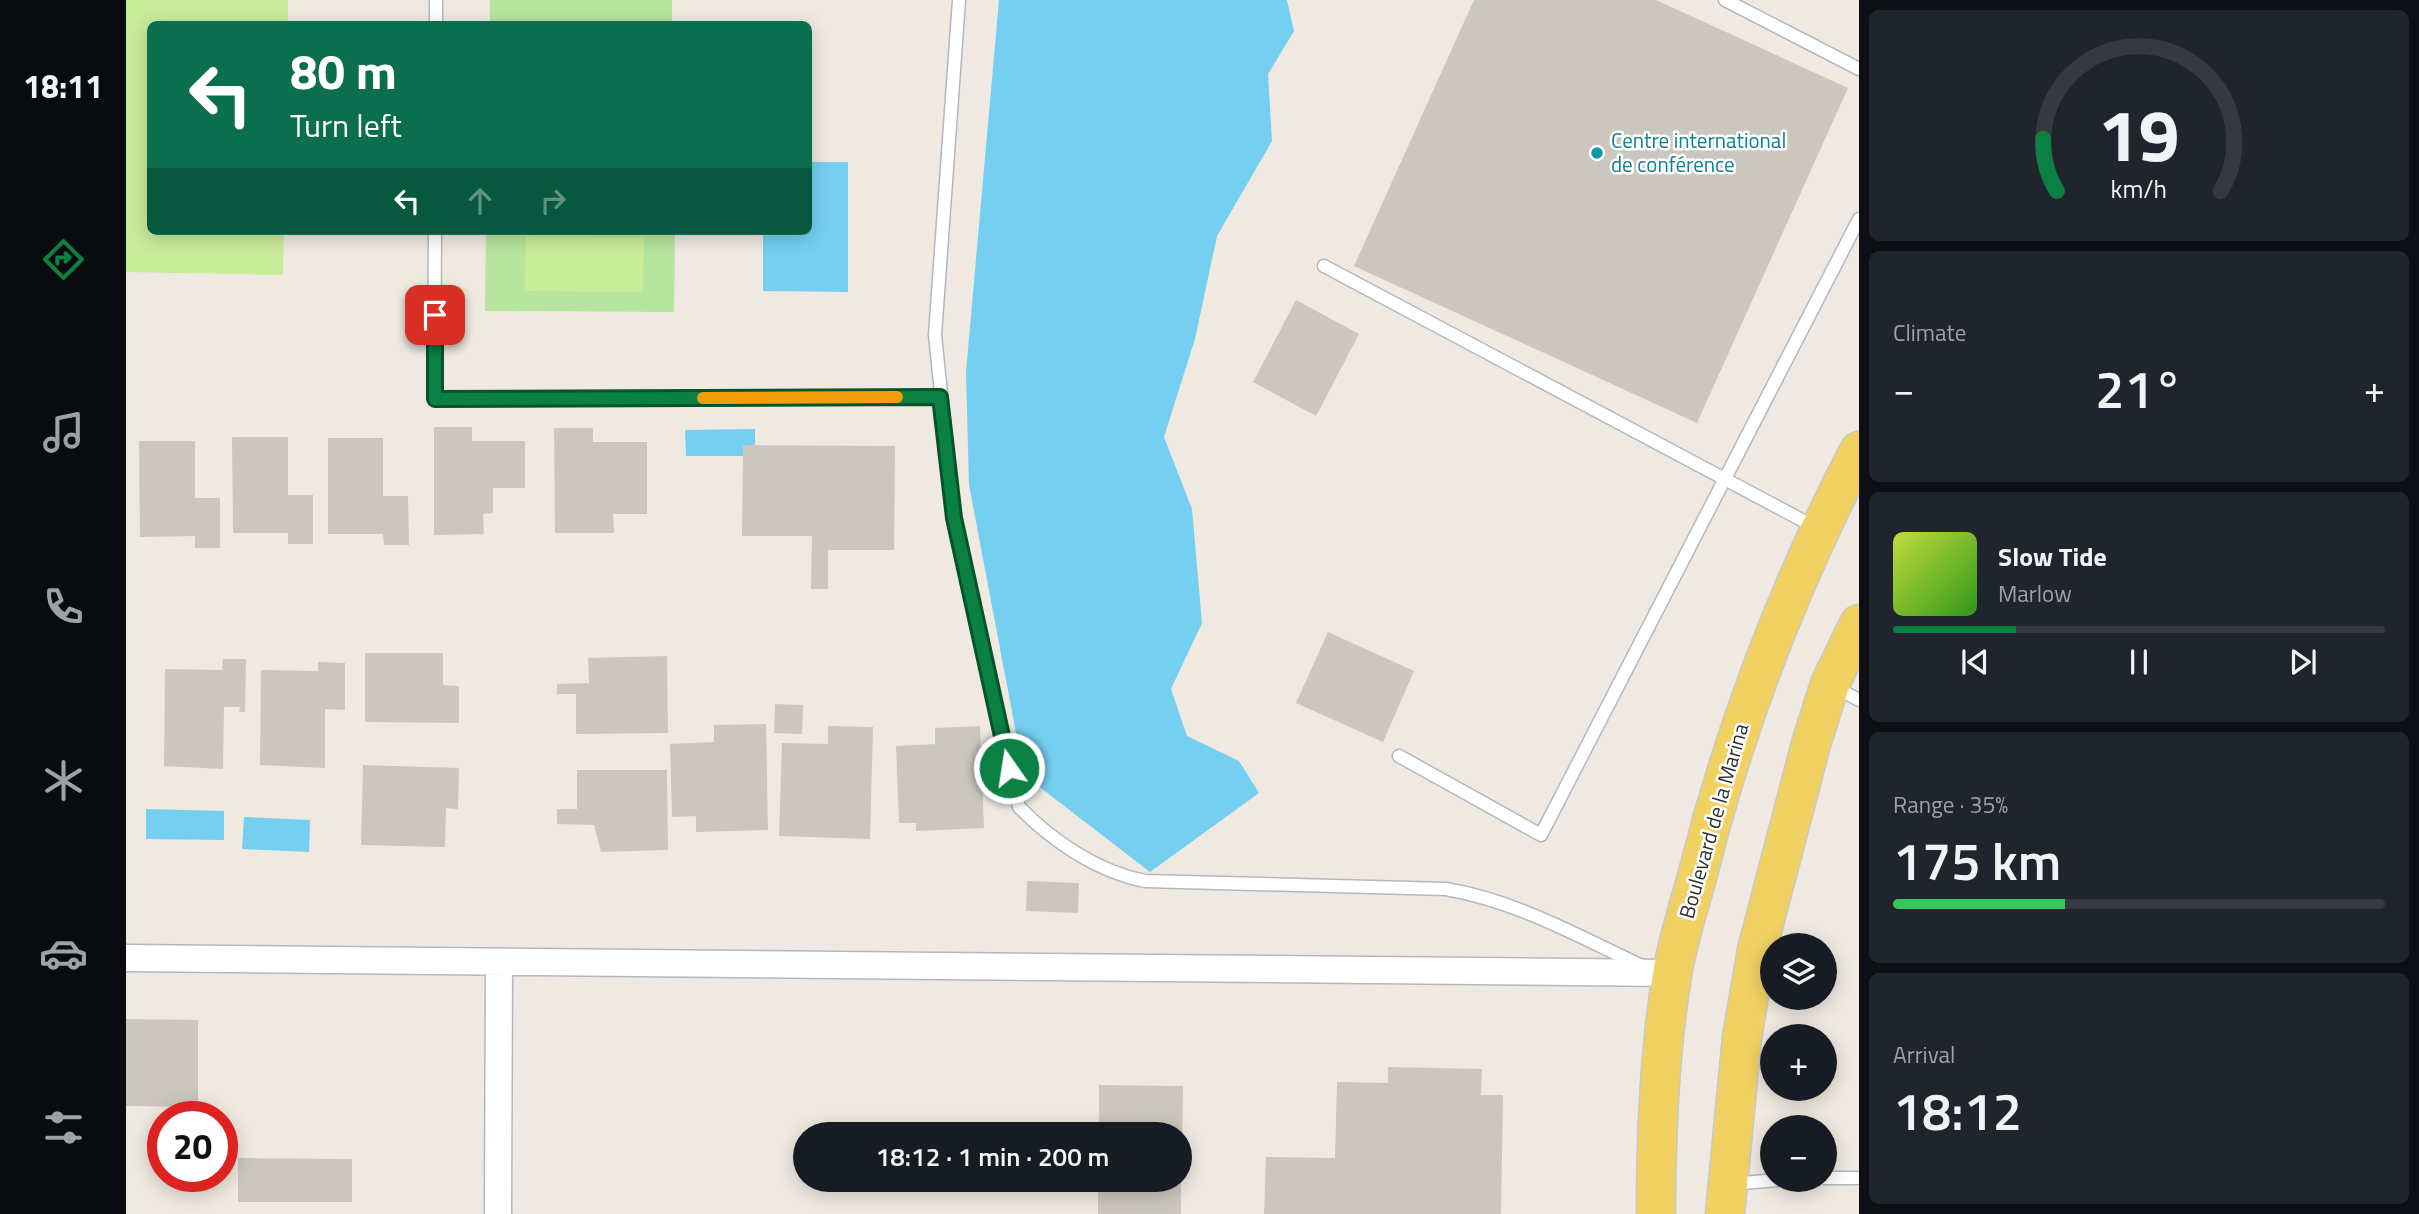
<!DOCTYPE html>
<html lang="en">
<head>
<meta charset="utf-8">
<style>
  :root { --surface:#171b24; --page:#20242c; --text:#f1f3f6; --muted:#9ea1a6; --line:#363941; --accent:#0b8043 }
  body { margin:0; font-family:"Titillium Web",sans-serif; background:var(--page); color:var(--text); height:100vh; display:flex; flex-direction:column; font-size:26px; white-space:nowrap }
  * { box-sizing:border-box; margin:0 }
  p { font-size:23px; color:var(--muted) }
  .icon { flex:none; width:38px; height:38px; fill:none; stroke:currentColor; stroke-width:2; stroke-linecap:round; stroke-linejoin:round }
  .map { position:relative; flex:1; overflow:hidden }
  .panel { display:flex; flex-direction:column; gap:10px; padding:10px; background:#0d0f14; width:560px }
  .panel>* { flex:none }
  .guide { position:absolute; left:21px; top:21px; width:665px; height:214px; border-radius:10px; box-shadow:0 4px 18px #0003; background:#0b6e4f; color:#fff; overflow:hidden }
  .controls { position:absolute; left:1634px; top:933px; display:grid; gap:14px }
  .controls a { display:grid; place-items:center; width:77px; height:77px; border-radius:50%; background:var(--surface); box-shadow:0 4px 18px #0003; font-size:35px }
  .speed { position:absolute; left:21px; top:1101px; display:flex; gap:14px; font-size:35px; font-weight:700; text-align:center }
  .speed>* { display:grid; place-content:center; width:91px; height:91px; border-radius:50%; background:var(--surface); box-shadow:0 4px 18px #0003; line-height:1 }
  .speed .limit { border:10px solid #d22; background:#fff; color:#111 }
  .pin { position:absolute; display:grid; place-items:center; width:60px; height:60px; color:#fff; margin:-30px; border-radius:14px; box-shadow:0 4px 10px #0006 }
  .me { position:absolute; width:77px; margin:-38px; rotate:347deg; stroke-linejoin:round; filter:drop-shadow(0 0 5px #0008) }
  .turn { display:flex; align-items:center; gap:24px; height:147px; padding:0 28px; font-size:32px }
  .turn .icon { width:91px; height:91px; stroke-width:2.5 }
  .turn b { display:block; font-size:49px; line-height:60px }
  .lanes { display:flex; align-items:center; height:66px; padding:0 28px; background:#0003; justify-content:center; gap:35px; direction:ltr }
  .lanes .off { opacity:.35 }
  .big { font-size:52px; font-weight:600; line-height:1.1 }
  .panel .widget { flex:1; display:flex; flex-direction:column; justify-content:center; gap:10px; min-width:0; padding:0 24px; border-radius:10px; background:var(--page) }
  .panel .dial { align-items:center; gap:0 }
  .dial svg { height:182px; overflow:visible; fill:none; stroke:var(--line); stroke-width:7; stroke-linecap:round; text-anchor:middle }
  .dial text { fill:var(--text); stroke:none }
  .song { display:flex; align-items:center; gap:21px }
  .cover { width:84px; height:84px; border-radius:10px; background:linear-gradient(135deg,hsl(70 70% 55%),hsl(110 70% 35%)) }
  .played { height:7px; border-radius:4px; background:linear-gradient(90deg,var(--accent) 25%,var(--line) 25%) }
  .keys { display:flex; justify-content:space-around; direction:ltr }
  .heat { display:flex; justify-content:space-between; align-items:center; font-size:38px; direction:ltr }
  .charge { height:10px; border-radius:5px; background:linear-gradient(90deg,#34c759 35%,var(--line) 0) }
  .trip { position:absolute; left:667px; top:1122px; width:399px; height:70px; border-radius:35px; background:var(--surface); box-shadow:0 4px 18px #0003; font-weight:600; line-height:70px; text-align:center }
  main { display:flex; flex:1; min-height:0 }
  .tabs { display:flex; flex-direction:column; width:126px; justify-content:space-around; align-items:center; background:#090b0e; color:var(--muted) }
  .tabs .icon { width:49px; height:49px }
  .tabs .on { color:var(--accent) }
  .tabs b { font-size:32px; color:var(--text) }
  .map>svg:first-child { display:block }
</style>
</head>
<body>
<main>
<nav class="tabs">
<b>18:11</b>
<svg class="icon on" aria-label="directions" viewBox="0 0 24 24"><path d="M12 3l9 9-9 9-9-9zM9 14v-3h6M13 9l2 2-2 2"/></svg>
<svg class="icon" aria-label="music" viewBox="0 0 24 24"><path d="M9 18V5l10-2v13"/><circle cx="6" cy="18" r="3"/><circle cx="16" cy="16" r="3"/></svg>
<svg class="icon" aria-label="phone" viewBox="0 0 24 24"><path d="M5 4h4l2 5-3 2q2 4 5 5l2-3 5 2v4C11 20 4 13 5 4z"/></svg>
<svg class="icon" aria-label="climate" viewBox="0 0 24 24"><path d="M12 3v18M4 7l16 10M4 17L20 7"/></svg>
<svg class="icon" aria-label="car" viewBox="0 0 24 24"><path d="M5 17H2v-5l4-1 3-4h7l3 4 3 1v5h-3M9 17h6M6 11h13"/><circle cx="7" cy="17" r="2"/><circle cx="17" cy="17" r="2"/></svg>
<svg class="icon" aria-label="filters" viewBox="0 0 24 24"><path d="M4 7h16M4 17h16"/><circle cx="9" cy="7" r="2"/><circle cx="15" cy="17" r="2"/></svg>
</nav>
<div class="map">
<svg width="1733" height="1214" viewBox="0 0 1733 1214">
  <rect width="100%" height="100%" fill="#efe9e1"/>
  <path fill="#b6e59e" d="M364 0H546V23L364 22Z
    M360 231H549L548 312 359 311Z"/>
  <path fill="#c9ec9a" d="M0 0H162V24H24V231H158L157 275 0 272Z
    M400 236 518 237 517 292 399 291Z"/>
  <path fill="#75cff0" d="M873 0H1161L1168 31 1142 74 1146 141 1091 236 1069 339 1038 437 1066 509 1076 623 1045 689 1061 736 1113 761 1133 793 1024 872 898 775 843 485 840 372Z
    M683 162H722V292L637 291V231H682Z
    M629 429V456H560L559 430Z
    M20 809 98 811V840L20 839Z
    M118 817 184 820 183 852 116 849Z"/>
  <path fill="#cbc7bf" d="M1348 0H1530L1722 88 1571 423 1228 266Z
    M1170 300 1233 334 1190 416 1127 382Z
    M308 427H346V441H399V488H367V513L357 514 358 534 308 535Z
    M428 428H467V442H521V514H487L488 533H429Z
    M106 437H162V495H187V544H162V533H107Z
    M202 438H257V496H282L283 545H258L257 534H202Z
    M13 441H69V498H94V548H69V536L14 537Z
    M617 445 769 446 768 550H702V589H685L686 536H616Z
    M1202 632 1288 671 1257 742 1170 703Z
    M239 653H317V685L333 686V723L239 722Z
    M541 656 542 733 450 734V694H431V684L463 683 462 658Z
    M97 659H120L119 712H113L114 707H98L97 769 38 766 39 669 96 670Z
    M192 662 219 663V710L199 709V768L134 765 135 670 192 671Z
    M649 704 677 705 676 734 648 733Z
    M640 724 642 830 570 832V816L546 817 544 744 588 742V725Z
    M702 726 747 727 744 839 653 836 656 743 702 744Z
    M854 726 858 828 790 831V823H773L770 746 809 744V728Z
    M237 765 333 768 332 809 320 808 319 847 235 845Z
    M451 770H541L542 850 475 852 468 825 431 824V809H451Z
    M901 881 953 883 952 913 900 911Z
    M0 1019 72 1020V1107L0 1106Z
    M1262 1067 1356 1069 1355 1095H1377L1375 1214H1138L1140 1157 1209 1158 1211 1082 1262 1083Z
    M973 1085 1057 1086 1056 1151 1054 1134H973Z
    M112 1158 226 1159V1202H112Z
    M972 1180H1055V1214H972Z"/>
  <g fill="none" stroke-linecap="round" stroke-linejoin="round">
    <defs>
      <path id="service" d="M833 0 809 335 828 518 893 807C926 841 972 872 1019 881L1320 889C1391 901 1454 937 1518 967
        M1599 0 1733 69
        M310 24V0
        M309 231 308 399 814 397
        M1198 266 1689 527
        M1707 686 1733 700
        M1273 756 1415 835 1733 219
        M1699 1178H1733
        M1606 1184 1651 1180"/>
      <path id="minor" d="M0 958 1546 973
        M372 1214 373 962"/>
      <path id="primary" d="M1530 1214C1530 1134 1533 1054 1546 975 1551 943 1562 910 1571 877 1608 729 1662 587 1733 451
        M1599 1214 1616 1037 1631 950 1685 744 1704 684 1733 624"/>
    </defs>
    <use href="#service" stroke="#b4b7c1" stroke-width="15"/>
    <use href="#minor" stroke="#b4b7c1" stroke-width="29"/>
    <use href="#primary" stroke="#c9c9c9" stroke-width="41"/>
    <use href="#service" stroke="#fff" stroke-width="12"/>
    <use href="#minor" stroke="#fff" stroke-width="26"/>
    <use href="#primary" stroke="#f2d163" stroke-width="38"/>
  </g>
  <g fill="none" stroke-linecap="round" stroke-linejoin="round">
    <defs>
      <path id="route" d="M309 315V399L814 397 828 518 883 768"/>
    </defs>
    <use href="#route" stroke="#07532c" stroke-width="18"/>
    <use href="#route" stroke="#0b8043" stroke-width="12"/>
    <path stroke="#f59e0b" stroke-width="12" d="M577 398 771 397"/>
  </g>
  <circle fill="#0f9aa8" stroke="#fff" stroke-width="2.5" cx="1471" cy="153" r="7"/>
  <g text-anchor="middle" stroke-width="5" stroke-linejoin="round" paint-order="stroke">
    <g font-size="21" fill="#0d838f" stroke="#fff" text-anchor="start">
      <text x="1485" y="148">Centre international<tspan x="1485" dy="24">de conférence</tspan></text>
    </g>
    <g font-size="21" fill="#2e2e2e" stroke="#fff">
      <text transform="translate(1588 821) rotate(-74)" y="7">Boulevard de la Marina</text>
    </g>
  </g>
</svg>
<div class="controls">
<a><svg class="icon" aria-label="layers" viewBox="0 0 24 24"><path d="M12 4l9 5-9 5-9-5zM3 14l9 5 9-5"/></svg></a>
<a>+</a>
<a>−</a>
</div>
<div class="speed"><div class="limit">20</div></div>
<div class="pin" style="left:309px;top:315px;background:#d93025"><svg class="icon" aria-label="arrive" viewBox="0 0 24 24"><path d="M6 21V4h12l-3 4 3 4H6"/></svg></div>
<svg class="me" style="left:883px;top:768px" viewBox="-20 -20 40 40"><circle r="17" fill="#0b8043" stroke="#fff" stroke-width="3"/><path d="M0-11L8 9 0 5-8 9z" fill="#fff"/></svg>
<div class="trip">18:12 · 1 min · 200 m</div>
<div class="guide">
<div class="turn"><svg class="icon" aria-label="left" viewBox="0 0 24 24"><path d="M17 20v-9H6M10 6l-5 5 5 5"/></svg><div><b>80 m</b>Turn left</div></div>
<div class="lanes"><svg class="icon" aria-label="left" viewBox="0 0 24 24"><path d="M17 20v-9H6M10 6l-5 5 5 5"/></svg><svg class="icon off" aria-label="ahead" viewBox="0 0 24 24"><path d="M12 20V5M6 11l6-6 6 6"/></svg><svg class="icon off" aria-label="right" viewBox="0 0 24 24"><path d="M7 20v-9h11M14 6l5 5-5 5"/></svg></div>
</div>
</div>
<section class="panel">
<div class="widget dial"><svg viewBox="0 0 100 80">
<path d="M14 69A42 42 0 1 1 86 69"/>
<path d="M14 69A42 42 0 0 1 8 46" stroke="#0b8043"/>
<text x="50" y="56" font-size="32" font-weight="700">19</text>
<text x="50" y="72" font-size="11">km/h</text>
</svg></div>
<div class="widget"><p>Climate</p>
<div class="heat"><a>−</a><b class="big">21°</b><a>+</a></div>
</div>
<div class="widget">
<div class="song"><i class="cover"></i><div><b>Slow Tide</b><p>Marlow</p></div></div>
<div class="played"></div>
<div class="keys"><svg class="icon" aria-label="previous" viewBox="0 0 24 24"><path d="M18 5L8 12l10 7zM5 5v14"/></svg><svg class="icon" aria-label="pause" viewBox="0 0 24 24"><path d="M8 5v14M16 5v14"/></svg><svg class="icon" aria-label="next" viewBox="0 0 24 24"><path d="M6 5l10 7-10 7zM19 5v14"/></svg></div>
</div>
<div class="widget"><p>Range · 35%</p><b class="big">175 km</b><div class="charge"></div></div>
<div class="widget"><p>Arrival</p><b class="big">18:12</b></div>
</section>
</main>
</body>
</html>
